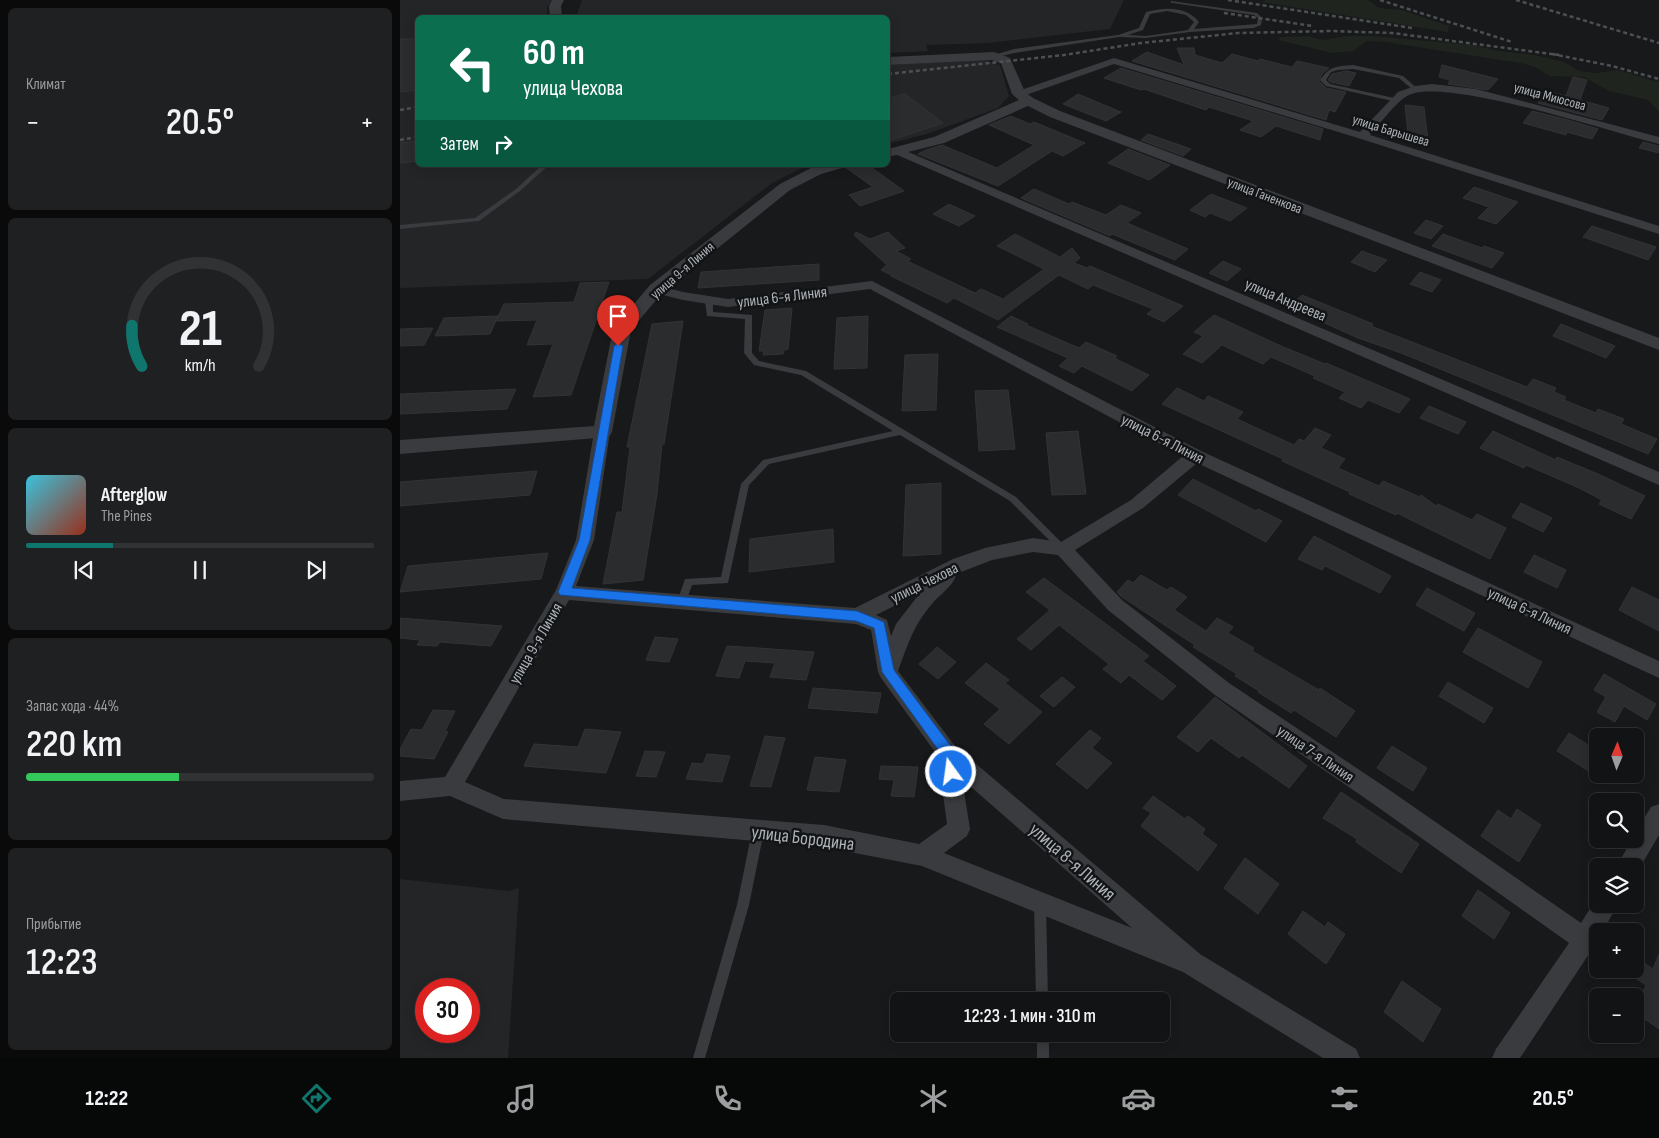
<!DOCTYPE html>
<html lang="ru">
<head>
<meta charset="utf-8">
<style>
  :root { --surface:#121314; --page:#1f2022; --text:#f1f3f6; --muted:#9c9ea0; --line:#313234; --accent:#0f766e }
  body { margin:0; font-family:"Sofia Sans Condensed",sans-serif; background:var(--page); color:var(--text); height:100vh; display:flex; flex-direction:column; font-size:19px; white-space:nowrap }
  * { box-sizing:border-box; margin:0 }
  p { font-size:16px; color:var(--muted) }
  .icon { flex:none; width:28px; height:28px; fill:none; stroke:currentColor; stroke-width:2; stroke-linecap:round; stroke-linejoin:round }
  .map { position:relative; flex:1; overflow:hidden }
  .side { display:flex; flex-direction:column; gap:8px; padding:8px; background:#0a0a0b; width:400px }
  .side>* { flex:none }
  .banner { position:absolute; left:15px; top:15px; width:475px; height:152px; border-radius:8px; box-shadow:0 2px 12px #0003,0 0 0 1px var(--line); background:#0b6e4f; color:#fff; overflow:hidden }
  .needle { width:32px; rotate:2deg }
  .buttons { position:absolute; left:1189px; top:728px; display:grid; gap:10px }
  .buttons a { display:grid; place-items:center; width:55px; height:55px; border-radius:8px; background:var(--surface); box-shadow:0 2px 12px #0003,0 0 0 1px var(--line); font-size:25px }
  .speed { position:absolute; left:15px; top:978px; display:flex; gap:10px; font-size:25px; font-weight:700; text-align:center }
  .speed>* { display:grid; place-content:center; width:65px; height:65px; border-radius:50%; background:var(--surface); box-shadow:0 2px 12px #0003,0 0 0 1px var(--line); line-height:1 }
  .speed .limit { border:8px solid #d22; background:#fff; color:#111 }
  .pin { position:absolute; display:grid; place-items:center; width:42px; height:42px; color:#fff; margin:-51px -21px; border-radius:50% 50% 50% 0; rotate:-45deg; box-shadow:0 0 5px #0007 }
  .pin .icon { rotate:45deg }
  .me { position:absolute; width:55px; margin:-28px; rotate:346deg; stroke-linejoin:round; filter:drop-shadow(0 0 4px #0008) }
  .turn { display:flex; align-items:center; gap:18px; height:105px; padding:0 25px; font-size:22px }
  .turn .icon { width:65px; height:65px; stroke-width:2.5 }
  .turn b { display:block; font-size:35px; line-height:42px }
  .then { display:flex; align-items:center; height:48px; padding:0 25px; background:#0003; gap:10px; font-size:19px }
  .big { font-size:38px; font-weight:600; line-height:1.1 }
  .side .tile { flex:1; display:flex; flex-direction:column; justify-content:center; gap:8px; min-width:0; padding:0 18px; border-radius:8px; background:var(--page) }
  .side .dial { align-items:center; gap:0 }
  .dial svg { height:130px; overflow:visible; fill:none; stroke:var(--line); stroke-width:7; stroke-linecap:round; text-anchor:middle }
  .dial text { fill:var(--text); stroke:none }
  .song { display:flex; align-items:center; gap:15px }
  .cover { width:60px; height:60px; border-radius:8px; background:linear-gradient(135deg,hsl(190 70% 55%),hsl(10 70% 35%)) }
  .played { height:5px; border-radius:2px; background:linear-gradient(90deg,var(--accent) 25%,var(--line) 25%) }
  .keys { display:flex; justify-content:space-around; direction:ltr }
  .heat { display:flex; justify-content:space-between; align-items:center; font-size:28px; direction:ltr }
  .charge { height:8px; border-radius:4px; background:linear-gradient(90deg,#34c759 44%,var(--line) 0) }
  .trip { position:absolute; left:490px; top:992px; width:280px; height:50px; border-radius:8px; background:var(--surface); box-shadow:0 2px 12px #0003,0 0 0 1px var(--line); font-weight:600; line-height:50px; text-align:center }
  .dock { display:flex; height:80px; justify-content:space-around; align-items:center; background:#070808; color:var(--muted) }
  .dock .icon { width:35px; height:35px }
  .dock .on { color:var(--accent) }
  .dock b { font-size:22px; color:var(--text) }
  main { display:flex; flex:1; min-height:0 }
  .map>svg:first-child { display:block }
</style>
</head>
<body>
<main>
<section class="side">
<div class="tile"><p>Климат</p>
<div class="heat"><a>−</a><b class="big">20.5°</b><a>+</a></div>
</div>
<div class="tile dial"><svg viewBox="0 0 100 80">
<path d="M14 69A42 42 0 1 1 86 69"/>
<path d="M14 69A42 42 0 0 1 8 44" stroke="#0f766e"/>
<text x="50" y="56" font-size="32" font-weight="700">21</text>
<text x="50" y="72" font-size="11">km/h</text>
</svg></div>
<div class="tile">
<div class="song"><i class="cover"></i><div><b>Afterglow</b><p>The Pines</p></div></div>
<div class="played"></div>
<div class="keys"><svg class="icon" aria-label="previous" viewBox="0 0 24 24"><path d="M18 5L8 12l10 7zM5 5v14"/></svg><svg class="icon" aria-label="pause" viewBox="0 0 24 24"><path d="M8 5v14M16 5v14"/></svg><svg class="icon" aria-label="next" viewBox="0 0 24 24"><path d="M6 5l10 7-10 7zM19 5v14"/></svg></div>
</div>
<div class="tile"><p>Запас хода · 44%</p><b class="big">220 km</b><div class="charge"></div></div>
<div class="tile"><p>Прибытие</p><b class="big">12:23</b></div>
</section>
<div class="map">
<svg width="1259" height="1058" viewBox="0 0 1259 1058">
  <rect width="100%" height="100%" fill="#18191a"/>
  <path fill="#242527" fill-rule="evenodd" d="M0 0H152L147 8V17L18 18V165H408L372 183 248 279 0 288Z
    M182 0H724L710 29 588 43 526 45 528 51 488 53V18L176 17Z
    M585 60 600 65 609 96 598 108 530 133 488 144V65Z
    M0 879 109 891 119 888 108 1058H0ZM26 989H69V1031H26Z"/>
  <path fill="#1f241f" d="M866 0H968L979 8 1002 10 1049 26 1048 32 1029 29 861 2Z
    M908 36 923 40 946 36H973L1072 45 1099 51 1135 55 1164 62 1179 71 1196 73 1218 70 1259 82V112L1248 100 1209 91 1184 77 1150 76 1135 67 1120 63 985 42 967 41 953 51 932 53 878 40 880 37Z"/>
  <path fill="#2b2c2e" stroke="#333336" d="M0 39H18V90L0 92Z
    M777 48H794L795 55 822 63 832 54 858 61 860 59 892 67 897 61 929 68 922 74 919 81 926 88 946 92 935 112 929 110 926 120 732 61 747 52 784 65Z
    M1042 65 1098 79 1088 90 1048 84 1050 80 1039 77Z
    M721 68 923 129 920 140 876 126 861 137 840 130 853 121 809 107 806 110 744 89 741 90 704 78Z
    M946 71 956 73 949 86 931 82 928 80 932 74Z
    M1173 77 1187 80 1180 100 1209 108 1202 120 1138 103 1147 91 1166 96Z
    M505 94 543 123 488 141V98Z
    M678 94 721 112 706 121 663 104Z
    M1005 105 1024 107 1028 140 1008 134Z
    M1132 111 1168 120 1198 129 1192 139 1167 132 1166 135 1123 123Z
    M611 116 630 124 634 122 685 143 663 156 652 151 598 186 518 154 526 150 542 145 597 168 634 145 589 125Z
    M748 134 791 149 783 156 741 140Z
    M18 141V161L0 163V143Z
    M1243 142 1259 146V153L1239 148Z
    M728 149 770 165 749 180 708 163Z
    M446 165H468L504 191 460 206 449 195 473 187 445 167Z
    M1074 187 1118 202 1096 224 1078 218 1089 207 1063 198Z
    M634 189 669 204 672 202 706 215 721 205 741 213 727 223 788 249 775 260 712 234 710 236 621 198Z
    M811 194 847 208 830 221 810 213 805 217 790 210Z
    M549 204 575 216 559 226 533 214Z
    M1026 220 1043 226 1031 239 1014 233Z
    M1192 226 1225 237 1256 247 1248 260 1183 237Z
    M456 232 470 239 488 232 505 248 496 251 511 259 507 261 575 293 581 289 603 299 644 269 597 246 615 234 660 257 672 248 680 258 674 263 687 268 690 266 783 306 764 322 747 314 753 309 693 285 688 289 659 275 598 320 554 298 547 303 491 276H493L481 270 487 265 454 235Z
    M1043 234 1082 248 1084 246 1104 253 1092 268 1032 246Z
    M962 251 987 260 975 272 951 262Z
    M823 261 841 269 827 281 809 273Z
    M419 264V280L298 288 301 272Z
    M1020 272 1041 280 1032 292 1010 284Z
    M209 282 171 395 133 397 153 344 127 345 137 320 96 321 104 304 174 302 180 283Z
    M902 295 973 324 971 326 1127 387 1133 379 1156 388 1154 392 1166 397 1164 400 1196 413 1198 409 1224 419 1221 424 1257 439 1248 454 1001 353 958 338 889 307Z
    M392 308 388 349 384 350 383 354 363 355 364 351H359L365 310Z
    M814 315 881 346 925 364 926 363 1010 399 999 413 968 400 961 408 939 398 945 392 913 378 915 376 871 357 863 364 822 345 802 363 783 354 803 336 794 332Z
    M98 316 90 334 35 336 44 318Z
    M468 316 467 368 434 369 437 318Z
    M611 316 628 324 626 325 679 348 686 342 717 356 714 358 749 375 732 391 682 366 674 373 659 366 668 358 597 327Z
    M283 321 264 444H262L257 494 243 580 203 584 217 512H222L230 447H227L252 324Z
    M1161 324 1215 346 1206 358 1153 336Z
    M33 328 24 345 0 346V329Z
    M538 354 536 410 502 411 505 355Z
    M777 388 804 401 808 396 843 412 837 419 894 445 899 439 904 441 915 428 931 435 921 448 945 459 938 468 979 486 983 481 1020 497 1021 495 1036 506 1038 504 1072 520 1077 514 1106 528 1090 559 997 513 996 515 949 494 950 492 882 461 883 459 762 404Z
    M116 389 107 409 0 414V394Z
    M608 390 615 449 579 451 575 391Z
    M1029 406 1066 422 1058 434 1020 418Z
    M678 431 686 494 652 495 646 433Z
    M1093 431 1156 460 1157 457 1198 474 1245 496 1231 519 1199 504 1202 500 1177 487 1126 465 1124 468 1080 448Z
    M137 471 130 495 0 506V482Z
    M793 479 856 511 858 509 882 521 866 542 778 495Z
    M541 483V554L503 556 506 485Z
    M1121 503 1152 518 1143 532 1112 517Z
    M433 529 434 562 349 572 350 539Z
    M914 536 991 576 980 593 925 566 922 570 898 559Z
    M148 553 141 579 0 592 8 566Z
    M1134 555 1166 570 1157 588 1124 572Z
    M741 575 767 590 771 587 787 597 774 610 806 631 817 618 833 627 828 633 854 648 852 651 919 690 920 688 955 711 936 737 894 710 891 713 858 692 859 691 835 676 837 674 793 647 795 645 722 597 717 592 728 580 733 583Z
    M644 578 749 656 743 661 776 686 762 700 729 675 721 683 703 669 709 664 659 625 631 650 617 639 650 610 626 592Z
    M1232 587 1259 600V631L1219 610Z
    M1027 588 1075 613 1064 631 1016 605Z
    M0 618 76 624 102 626 91 646 40 642 37 646 17 645 20 640 0 638Z
    M1078 628 1142 662 1128 688 1063 652Z
    M255 637 278 639 269 662 246 660Z
    M327 646 358 648 414 652 406 680 370 677 375 663 345 661 339 678 316 676Z
    M537 647 556 662 538 679 519 664Z
    M586 663 609 680 605 683 642 712 609 744 584 724 600 709 565 683Z
    M1204 674 1256 704 1247 720 1224 706 1215 722 1197 712 1206 697 1194 690Z
    M662 677 675 687 654 707 640 696Z
    M1048 682 1093 708 1084 723 1039 696Z
    M413 688 481 693 477 713 408 708Z
    M815 697 907 766 889 788 842 755 839 758 811 738 798 752 777 737Z
    M33 710 55 711 45 731 48 732 34 759 0 756V749L11 729 22 730Z
    M185 729 221 732 206 773 124 766 134 744 178 747Z
    M690 730 701 738 692 748 712 763 687 789 656 764Z
    M1169 733 1198 751V777L1157 751Z
    M365 736 385 738 371 787 350 786Z
    M992 746 1027 768 1013 791 977 768Z
    M245 751 265 752 256 777 236 776Z
    M307 754 330 756 322 782 286 779 292 763 303 764Z
    M415 757 446 760 439 792 407 790Z
    M481 766 518 767 514 797 491 796 494 780 479 779Z
    M941 792 1019 844 1001 873 956 842 957 839 923 818Z
    M753 796 785 819 788 816 805 829 802 834 817 845 798 871 741 826 751 813 743 808Z
    M1117 809 1141 825 1119 862 1081 836 1098 810 1111 819Z
    M845 858 879 884 858 914 824 888Z
    M1078 890 1110 913 1094 939 1062 916Z
    M903 911 925 927 928 922 945 934 926 964 888 934Z
    M1259 954V1029L1235 1012 1246 985 1231 975 1238 959 1253 969Z
    M1002 981 1041 1009 1023 1042 984 1012Z"/>
  <g fill="none" stroke-linecap="round" stroke-linejoin="round">
    <path fill="#3a3b3f" fill-rule="evenodd" d="M771 1 857 13 862 18 861 25 854 28 790 32 746 38 719 37 614 53 594 58 591 56 614 49 718 35 739 28 746 12C765 7 786 6 799 22L794 29 857 24 858 18 854 15 773 3H771ZM767 11 786 15 794 22 788 30 746 36 728 35 743 30 750 14Z
      M953 65 1003 76 1018 89 1013 90 999 78 953 69 938 70 931 72 926 80 930 84 999 99V101L997 102 926 86 920 80C931 65 936 67 953 65Z
      M142 165H149L120 191 79 221 0 229V225L75 218 116 189Z
      M309 299 313 301V312L352 315V353L359 361 406 371 616 497 666 547 667 549 666 551H660L610 501 500 435 369 464 349 485 328 583 292 585 285 605 282 606 279 605 277 602 285 579 321 577 341 484 363 460 493 431 401 375 354 365 344 353 345 319 307 316 305 301Z
      M358 826 362 827 364 831 349 905 305 1058H293L337 905 352 831 354 827Z
      M640 896 644 898 646 902 648 1001H636L634 902 636 898Z
      M637 1034H649V1058H637Z"/>
    <path fill="#3a3b3f" fill-rule="evenodd" d="M714 58 960 132 998 92 1015 86 1032 84 1076 89 1259 137V144C1214 133 1041 75 1007 96 996 102 979 125 970 135L1259 226V234L958 138 714 64 623 96 619 97 614 94 615 92Z
      M499 148 1259 472V485L495 154 493 152 495 150Z
      M472 281 801 451 1259 661V678L797 463 743 508 675 550 722 600 829 683 988 789 1181 923 1198 896V904H1218L1203 931H1198V941L1193 948 1120 1058H1092L1096 1049 1169 943 972 803 815 695 708 610 658 555 633 552 592 560 556 574C555 585 539 595 532 604 513 626 508 644 498 671L555 746 800 954 956 1049 960 1058H923L783 972 522 866 424 847 103 819 50 796 0 801V781L45 777 156 590 176 540 194 432 196 428 202 426 208 428 210 432 194 540 176 586 455 608 553 559 585 548 633 538 661 542 731 500 783 456 470 289 328 307 283 300 251 292 249 289 256 285 283 292 328 299ZM520 593 496 624 491 636 487 620 476 615ZM169 600 456 624 471 630 478 672 481 678 538 756 547 824 519 844 424 825 104 799 65 782ZM562 779 732 928 544 853 567 836 570 829Z
      M1259 804V835L1236 874 1235 866H1217L1232 839H1235V833L1251 807Z"/>
    <path fill="#3a3b3f" fill-rule="evenodd" d="M152 0H164L161 6 162 18H150L149 6Z
      M594 52 610 58 625 92 633 98 660 111 1259 338V350L650 117 628 106 544 143 488 157V149L534 137 619 100 612 94 601 63 592 60 488 65V57Z
      M421 165H444L442 168 421 174 390 190 262 293 231 330 212 432 209 437 0 454V440L194 426 213 329 250 285 380 184 411 168Z"/>
    <path stroke="#4d5053" stroke-width="2.5" stroke-dasharray="4 3" stroke-linecap="butt" d="M828 0 1012 28
      M980 0 1112 42
      M1116 0 1259 43
      M824 13 913 26
      M1152 54 1212 66 1259 79
      M488 74 664 55 741 43 838 33 930 31 992 33 1159 55
      M0 110 18 107
      M0 140 18 137"/>
  </g>
  <path fill="#1a73e8" stroke="#114b97" d="M218 343 223 346 190 540 172 588 457 611 484 622 494 670 553 749 558 772 556 776 551 778 546 776 542 755 482 672 474 628 456 621 160 595 158 592 179 540 214 346Z"/>
  <g text-anchor="middle" stroke-width="5" stroke-linejoin="round" paint-order="stroke">
    <g font-size="14" fill="#acb2b8" stroke="#131415">
      <text transform="translate(1150 96) rotate(15)" y="5">улица Миюсова</text>
      <text transform="translate(991 130) rotate(17)" y="5">улица Барышева</text>
      <text transform="translate(865 195) rotate(21)" y="5">улица Ганенкова</text>
      <text transform="translate(282 270) rotate(-41)" y="5">улица 9-я Линия</text>
    </g>
    <g font-size="16" fill="#acb2b8" stroke="#131415">
      <text transform="translate(382 296) rotate(-7)" y="6">улица 6-я Линия</text>
      <text transform="translate(886 299) rotate(23)" y="6">улица Андреева</text>
      <text transform="translate(763 438) rotate(27)" y="6">улица 6-я Линия</text>
      <text transform="translate(524 582) rotate(-26)" y="6">улица Чехова</text>
      <text transform="translate(1130 610) rotate(25)" y="6">улица 6-я Линия</text>
      <text transform="translate(135 643) rotate(-60)" y="6">улица 9-я Линия</text>
      <text transform="translate(916 753) rotate(34)" y="6">улица 7-я Линия</text>
    </g>
    <g font-size="19" fill="#acb2b8" stroke="#131415">
      <text transform="translate(403 837) rotate(7)" y="7">улица Бородина</text>
      <text transform="translate(673 861) rotate(41)" y="7">улица 8-я Линия</text>
    </g>
  </g>
</svg>
<div class="buttons">
<a><svg class="needle" viewBox="-14 -14 28 28"><path d="M0-13l5 13h-10z" fill="#e53935"/><path d="M0 13l5-13h-10z" fill="#9c9ea0"/></svg></a>
<a><svg class="icon" aria-label="search" viewBox="0 0 24 24"><circle cx="10" cy="10" r="6"/><path d="M15 15l6 6"/></svg></a>
<a><svg class="icon" aria-label="layers" viewBox="0 0 24 24"><path d="M12 4l9 5-9 5-9-5zM3 14l9 5 9-5"/></svg></a>
<a>+</a>
<a>−</a>
</div>
<div class="speed"><div class="limit">30</div></div>
<div class="pin" style="left:218px;top:346px;background:#d93025"><svg class="icon" aria-label="arrive" viewBox="0 0 24 24"><path d="M6 21V4h12l-3 4 3 4H6"/></svg></div>
<svg class="me" style="left:551px;top:772px" viewBox="-20 -20 40 40"><circle r="17" fill="#1a73e8" stroke="#fff" stroke-width="3"/><path d="M0-11L8 9 0 5-8 9z" fill="#fff"/></svg>
<div class="trip">12:23 · 1 мин · 310 m</div>
<div class="banner">
<div class="turn"><svg class="icon" aria-label="left" viewBox="0 0 24 24"><path d="M17 20v-9H6M10 6l-5 5 5 5"/></svg><div><b>60 m</b>улица Чехова</div></div>
<div class="then">Затем<svg class="icon" aria-label="right" viewBox="0 0 24 24"><path d="M7 20v-9h11M14 6l5 5-5 5"/></svg></div>
</div>
</div>
</main>
<nav class="dock">
<b>12:22</b>
<svg class="icon on" aria-label="directions" viewBox="0 0 24 24"><path d="M12 3l9 9-9 9-9-9zM9 14v-3h6M13 9l2 2-2 2"/></svg>
<svg class="icon" aria-label="music" viewBox="0 0 24 24"><path d="M9 18V5l10-2v13"/><circle cx="6" cy="18" r="3"/><circle cx="16" cy="16" r="3"/></svg>
<svg class="icon" aria-label="phone" viewBox="0 0 24 24"><path d="M5 4h4l2 5-3 2q2 4 5 5l2-3 5 2v4C11 20 4 13 5 4z"/></svg>
<svg class="icon" aria-label="climate" viewBox="0 0 24 24"><path d="M12 3v18M4 7l16 10M4 17L20 7"/></svg>
<svg class="icon" aria-label="car" viewBox="0 0 24 24"><path d="M5 17H2v-5l4-1 3-4h7l3 4 3 1v5h-3M9 17h6M6 11h13"/><circle cx="7" cy="17" r="2"/><circle cx="17" cy="17" r="2"/></svg>
<svg class="icon" aria-label="filters" viewBox="0 0 24 24"><path d="M4 7h16M4 17h16"/><circle cx="9" cy="7" r="2"/><circle cx="15" cy="17" r="2"/></svg>
<b>20.5°</b>
</nav>
</body>
</html>
